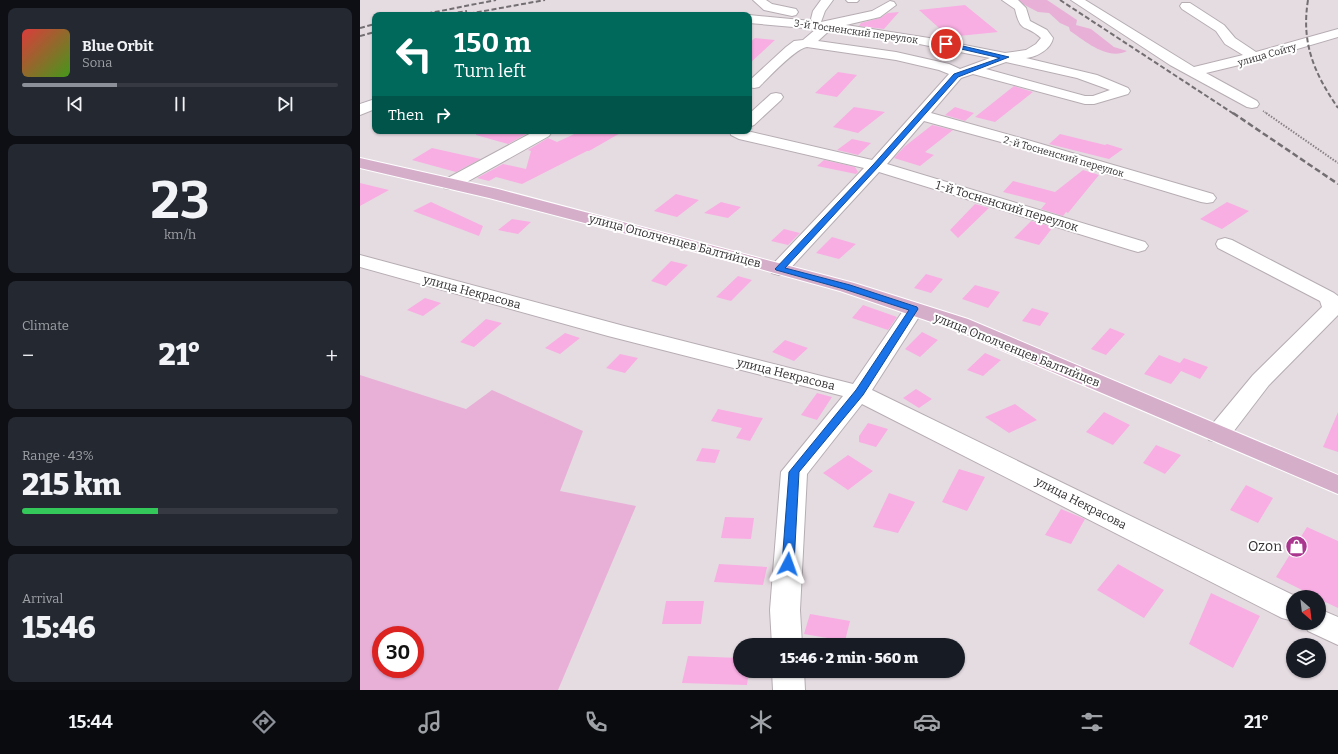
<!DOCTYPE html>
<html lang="en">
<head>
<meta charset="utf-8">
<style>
  :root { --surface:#171b24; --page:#242831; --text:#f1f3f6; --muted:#9ea1a6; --line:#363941; --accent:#8c9099 }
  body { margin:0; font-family:Bitter,serif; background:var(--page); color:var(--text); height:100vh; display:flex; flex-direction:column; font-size:15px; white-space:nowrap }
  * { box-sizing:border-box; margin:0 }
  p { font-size:13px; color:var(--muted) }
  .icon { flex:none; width:22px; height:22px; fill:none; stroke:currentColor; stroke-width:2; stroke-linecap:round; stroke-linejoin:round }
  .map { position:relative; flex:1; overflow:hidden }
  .details { display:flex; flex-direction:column; gap:8px; padding:8px; background:#0d0f14; width:360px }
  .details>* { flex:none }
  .hud { position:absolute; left:12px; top:12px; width:380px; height:122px; border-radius:8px; box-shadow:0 1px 3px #0004; background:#00695c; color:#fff; overflow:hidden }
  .needle { width:26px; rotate:152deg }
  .fabs { position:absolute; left:926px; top:590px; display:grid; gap:8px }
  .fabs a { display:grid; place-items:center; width:40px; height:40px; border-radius:50%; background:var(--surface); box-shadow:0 1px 3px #0004; font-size:20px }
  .speed { position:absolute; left:12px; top:626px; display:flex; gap:8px; font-size:20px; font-weight:700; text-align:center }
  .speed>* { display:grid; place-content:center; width:52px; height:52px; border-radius:50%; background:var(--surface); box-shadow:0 1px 3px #0004; line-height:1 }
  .speed .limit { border:6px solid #d22; background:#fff; color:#111 }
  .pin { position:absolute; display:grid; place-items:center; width:34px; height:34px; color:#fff; margin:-17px; border:2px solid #fff; border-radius:50%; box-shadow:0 1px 4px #0007 }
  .me { position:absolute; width:44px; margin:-22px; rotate:4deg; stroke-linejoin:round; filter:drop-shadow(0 0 3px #0008) }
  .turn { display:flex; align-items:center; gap:14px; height:84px; padding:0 16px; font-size:18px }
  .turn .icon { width:52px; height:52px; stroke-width:2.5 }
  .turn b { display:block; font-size:28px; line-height:34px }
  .then { display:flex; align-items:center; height:38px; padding:0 16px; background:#0003; gap:8px; font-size:15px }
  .big { font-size:30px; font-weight:800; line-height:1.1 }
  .details .widget { flex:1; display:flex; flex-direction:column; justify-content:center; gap:6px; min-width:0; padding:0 14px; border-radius:8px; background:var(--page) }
  .details .dial { align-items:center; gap:0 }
  .dial b { font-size:52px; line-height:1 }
  .song { display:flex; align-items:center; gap:12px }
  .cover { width:48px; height:48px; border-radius:6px; background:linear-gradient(135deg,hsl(0 70% 55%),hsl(100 70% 35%)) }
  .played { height:4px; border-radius:2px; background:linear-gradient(90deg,var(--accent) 30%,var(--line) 30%) }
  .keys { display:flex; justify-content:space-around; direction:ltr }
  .heat { display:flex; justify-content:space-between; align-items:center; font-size:22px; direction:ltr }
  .charge { height:6px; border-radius:3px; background:linear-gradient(90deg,#34c759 43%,var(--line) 0) }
  .trip { position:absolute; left:373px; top:638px; width:232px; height:40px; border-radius:20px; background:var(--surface); box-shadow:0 1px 3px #0004; font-weight:800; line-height:40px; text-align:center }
  .dock { display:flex; height:64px; justify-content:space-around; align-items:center; background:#090b0e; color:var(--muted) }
  .dock .icon { width:28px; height:28px }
  .dock .current { color:var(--accent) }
  .dock b { font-size:18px; color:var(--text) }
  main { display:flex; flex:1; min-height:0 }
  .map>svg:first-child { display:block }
</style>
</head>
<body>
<main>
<section class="details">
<div class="widget">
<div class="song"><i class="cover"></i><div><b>Blue Orbit</b><p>Sona</p></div></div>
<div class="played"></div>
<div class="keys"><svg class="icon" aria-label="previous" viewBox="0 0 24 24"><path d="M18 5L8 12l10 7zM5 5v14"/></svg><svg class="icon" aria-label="pause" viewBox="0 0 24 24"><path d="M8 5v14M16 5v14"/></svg><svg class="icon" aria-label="next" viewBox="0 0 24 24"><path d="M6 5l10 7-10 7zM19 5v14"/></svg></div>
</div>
<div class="widget dial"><b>23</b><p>km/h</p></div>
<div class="widget"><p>Climate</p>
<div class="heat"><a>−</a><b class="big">21°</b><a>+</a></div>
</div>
<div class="widget"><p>Range · 43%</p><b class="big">215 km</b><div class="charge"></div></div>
<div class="widget"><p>Arrival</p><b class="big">15:46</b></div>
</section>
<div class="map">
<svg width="978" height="690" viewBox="0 0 978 690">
  <rect width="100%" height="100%" fill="#e5dce2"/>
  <path fill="#e8b0d7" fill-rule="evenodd" d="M655 0H687L717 20 716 25 731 29 754 47 767 51C748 61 725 41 710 31L709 27 700 23 689 13 678 12Z
    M0 375 106 409 132 390 223 431 200 491 276 506 198 690H0ZM21 635H55V669H21Z"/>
  <path fill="#f8aee2" d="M605 5 638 32 589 37 559 10Z
    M539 12 524 29 499 26 501 23 520 18 528 13Z
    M395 38 415 40 389 64V43Z
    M478 72 497 75 477 97 455 93Z
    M654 86 673 92 635 122 615 117Z
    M494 107 525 112 498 133 473 127Z
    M595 107 614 113 605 121 585 115Z
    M572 125 593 130 565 152 574 155 560 166 534 158 544 147Z
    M117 131H172L148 144 116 135Z
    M221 131H264L229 151H227L162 184 136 177 129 181 117 178 143 164 166 169 171 151 168 150 188 138 197 142Z
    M700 134 745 145 747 144 763 149 749 159 689 144Z
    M492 139 511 143 498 155 477 150Z
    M72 148 121 159 96 172 52 160Z
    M464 160 495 167 498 172 496 174 457 166Z
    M723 170 739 175 708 213 706 212 703 216 681 209 686 203 643 192 653 181 695 192Z
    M0 183 29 190 0 206Z
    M316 194 339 200 317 217 294 211Z
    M71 202 123 226 119 236 53 211Z
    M361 202 381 207 368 218 344 213Z
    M867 202 889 211 862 229 840 219Z
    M615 204 629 208 598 238 590 230Z
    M152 219 171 222 158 234 138 230Z
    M671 221 693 227 679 245 654 238Z
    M424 229 440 233 428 245 411 241Z
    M472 237 496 244 479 259 456 253Z
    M311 261 328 265 306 286 291 281Z
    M566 274 583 279 571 293 554 288Z
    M378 276 392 280 371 301 356 297Z
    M615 285 640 292 628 308 602 299Z
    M65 298 81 303 63 316 47 310Z
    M503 305 537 317 528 330 492 318Z
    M672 308 689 313 680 326 662 321Z
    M126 319 142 323 114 347 100 342Z
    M750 328 765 334 746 355 731 349Z
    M562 332 578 340 560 357 545 349Z
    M205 333 220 338 200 354 185 348Z
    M425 340 448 348 434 361 412 352Z
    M625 353 641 360 623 376 607 370Z
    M260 354 278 358 265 373 246 368Z
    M799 355 820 363 824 358 848 367 840 379 821 371 811 384 784 374Z
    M556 389 572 399 559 408 543 398Z
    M457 393 472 397 457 420 441 415Z
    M655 404 677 420 649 433 625 417Z
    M358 409 396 417 403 418 390 441 376 438 382 428 351 421Z
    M744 412 770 425 753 445 726 432Z
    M978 412V452L963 447Z
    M508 423 528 429 516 447 499 442V436Z
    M796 445 821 455 805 474 783 463Z
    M342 448 360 450 355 463 336 461Z
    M488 455 513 471 488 490 463 473Z
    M599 469 625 477 607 511 582 502Z
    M886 485 913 498 898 523 870 510Z
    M529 493 555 502 538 533 513 527Z
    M701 509 725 519 711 544 685 535Z
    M365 517 394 518 391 539 361 538Z
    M947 527 978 541V608L959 599V597H956L916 577Z
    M359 564 407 567 403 585 354 582Z
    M758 564 804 590 784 618 737 590Z
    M851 593 900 616 873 668 829 644Z
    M306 601H344L341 624H302Z
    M450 614 490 621 485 641 444 634Z
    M328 656 380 658V671H389L387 685 322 683Z"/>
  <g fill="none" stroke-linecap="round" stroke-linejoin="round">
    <defs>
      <path id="minor" d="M393 0H406L412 4 436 9 438 12 436 15 432 16 404 10Z
        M461 0H473L465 11 461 22 512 11 530 1 534 2 536 5 520 17 486 25 569 38 645 53 666 50 676 44 681 38C665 23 661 35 655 9L642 0H658L666 8 670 21 687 30 693 38C691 49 677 57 666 58L737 75 768 88 770 91 768 94 734 104H725L613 74 601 78 571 113 664 139 853 194 856 198 853 202 847 203 841 202 652 145 564 121 527 164 785 242 788 246 785 250 778 252 771 250 519 172 426 273 419 275 412 273 409 269 412 265 504 168 379 139 371 135 370 131H387L512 160 589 74 579 70 536 60 447 47C436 48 408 78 399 87L394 88 389 87V81L426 47 434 41 443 40 456 29 389 23V15L452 21 451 19 453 11ZM470 30 534 39 630 58 600 69 589 64 536 52 458 41ZM646 62 717 78 750 90 733 96H725L626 69Z
        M486 0H499L497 2H488Z
        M711 0H725L834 67 883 55 865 44 856 31 822 9 820 6 822 3H830L864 25 875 38 896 52 978 29V37L900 60 846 73 897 101 899 104 897 107 892 108 887 107 810 65Z
        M416 93 421 94 423 97 421 100 394 125 389 127V114L411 94Z
        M15 99V109L0 115V104Z
        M175 131H189L191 133 189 136 96 188 90 189 84 188 81 184 84 180Z
        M865 238 872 240 974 293 978 296V315L909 385 867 440 858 442 849 440 846 434 849 428 893 375 962 307 960 301 858 248 856 244 858 240Z
        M0 255 264 326 493 384 547 305 554 303 561 305 564 309 512 390 937 597H933V621L922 618 502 404 447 474 440 610 442 645H412L410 610 421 472 483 396 248 336 0 267Z
        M959 609 978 617V645L948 631 944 623H959Z
        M412 671H444L445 690H413Z"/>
      <path id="major" d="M0 158 138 189 494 283 608 319 978 475V494L592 329 480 291 397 268 129 198 0 168Z"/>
    </defs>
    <use href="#minor" stroke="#b6adb3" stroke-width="2"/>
    <use href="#major" stroke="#fff" stroke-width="2"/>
    <path stroke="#868084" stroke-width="1.5" stroke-dasharray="1 1" stroke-linecap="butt" d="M903 111 908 114"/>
    <path stroke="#868084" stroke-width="2" stroke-dasharray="1.5 1.5" stroke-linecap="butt" d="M906 113 978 163"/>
    <use href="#minor" fill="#fff" fill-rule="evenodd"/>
    <use href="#major" fill="#d5afca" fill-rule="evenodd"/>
    <path stroke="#736e71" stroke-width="2" stroke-dasharray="5 2.5" stroke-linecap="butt" d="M700 0 874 114
      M948 0C941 43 954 73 978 108
      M60 15 136 0
      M83 15 107 11
      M102 15 185 0
      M0 28 15 24
      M0 36 15 32"/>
    <path stroke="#736e71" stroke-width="2.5" stroke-dasharray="6 3" stroke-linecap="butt" d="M873 113 978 184"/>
  </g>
  <path fill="#1a73e8" stroke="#114b97" d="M586 42 649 57 598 77 518 167 425 268 490 285 557 307 558 309 503 395 439 472 434 564 432 567 428 569 424 567 422 564 429 472 496 390 549 310 484 289 416 270 415 269 513 165 594 74 640 58 584 45 583 44Z"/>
  <defs>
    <symbol id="shop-disc" viewBox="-11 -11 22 22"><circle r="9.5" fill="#aa3690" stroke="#fff"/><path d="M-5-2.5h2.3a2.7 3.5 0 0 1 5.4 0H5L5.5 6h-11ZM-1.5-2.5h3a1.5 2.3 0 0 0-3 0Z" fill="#fff"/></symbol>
  </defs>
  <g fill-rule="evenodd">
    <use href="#shop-disc" x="924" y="534" width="25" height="25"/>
  </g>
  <g text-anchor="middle" stroke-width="4" stroke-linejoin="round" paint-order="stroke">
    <g font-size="10" fill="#343133" stroke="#fff">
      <text transform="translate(496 31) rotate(8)" y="4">3-й Тосненский переулок</text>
      <text transform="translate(907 54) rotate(-16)" y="4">улица Сойту</text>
      <text transform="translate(704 156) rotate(16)" y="4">2-й Тосненский переулок</text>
    </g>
    <g font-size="12" fill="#343133" stroke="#fff">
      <text transform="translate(647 206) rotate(17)" y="4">1-й Тосненский переулок</text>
      <text transform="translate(315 241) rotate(15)" y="4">улица Ополченцев Балтийцев</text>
      <text transform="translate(112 292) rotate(15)" y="4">улица Некрасова</text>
      <text transform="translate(657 350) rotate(22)" y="4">улица Ополченцев Балтийцев</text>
      <text transform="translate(426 374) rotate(14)" y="4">улица Некрасова</text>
      <text transform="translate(721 503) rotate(27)" y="4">улица Некрасова</text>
    </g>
    <g font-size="14" fill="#343133" stroke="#fff" text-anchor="end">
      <text x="922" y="551">Ozon</text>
    </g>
  </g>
</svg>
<div class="fabs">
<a><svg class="needle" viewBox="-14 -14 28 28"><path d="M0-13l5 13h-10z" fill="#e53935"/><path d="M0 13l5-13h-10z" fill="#9ea1a6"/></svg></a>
<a><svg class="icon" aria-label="layers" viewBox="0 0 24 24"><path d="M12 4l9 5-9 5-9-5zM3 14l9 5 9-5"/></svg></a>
</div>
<div class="speed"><div class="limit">30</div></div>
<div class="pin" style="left:586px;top:44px;background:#d93025"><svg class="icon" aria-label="arrive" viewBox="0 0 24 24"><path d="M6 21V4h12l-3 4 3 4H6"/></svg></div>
<svg class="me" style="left:428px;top:564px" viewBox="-20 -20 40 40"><path d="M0-17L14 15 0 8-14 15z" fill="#1a73e8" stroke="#fff" stroke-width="4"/></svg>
<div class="trip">15:46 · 2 min · 560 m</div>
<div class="hud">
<div class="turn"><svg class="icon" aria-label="left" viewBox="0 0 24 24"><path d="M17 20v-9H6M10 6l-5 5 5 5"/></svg><div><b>150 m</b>Turn left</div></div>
<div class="then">Then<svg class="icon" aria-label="right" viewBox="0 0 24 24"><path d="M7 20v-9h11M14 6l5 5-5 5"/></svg></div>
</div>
</div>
</main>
<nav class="dock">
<b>15:44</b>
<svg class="icon current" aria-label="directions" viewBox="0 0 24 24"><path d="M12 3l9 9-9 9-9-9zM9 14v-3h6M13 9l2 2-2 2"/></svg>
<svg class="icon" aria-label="music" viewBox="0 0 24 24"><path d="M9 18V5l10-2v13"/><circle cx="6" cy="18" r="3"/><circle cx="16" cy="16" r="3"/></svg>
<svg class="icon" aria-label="phone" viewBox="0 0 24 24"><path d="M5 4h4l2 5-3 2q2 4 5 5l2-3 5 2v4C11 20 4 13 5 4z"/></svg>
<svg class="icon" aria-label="climate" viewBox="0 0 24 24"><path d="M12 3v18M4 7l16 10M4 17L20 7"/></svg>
<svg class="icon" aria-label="car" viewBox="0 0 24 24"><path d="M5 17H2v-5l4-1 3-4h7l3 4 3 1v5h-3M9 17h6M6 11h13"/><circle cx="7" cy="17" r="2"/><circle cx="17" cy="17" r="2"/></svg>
<svg class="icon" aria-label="filters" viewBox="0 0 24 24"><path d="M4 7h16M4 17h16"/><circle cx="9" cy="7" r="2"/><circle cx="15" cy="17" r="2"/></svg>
<b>21°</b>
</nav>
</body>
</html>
